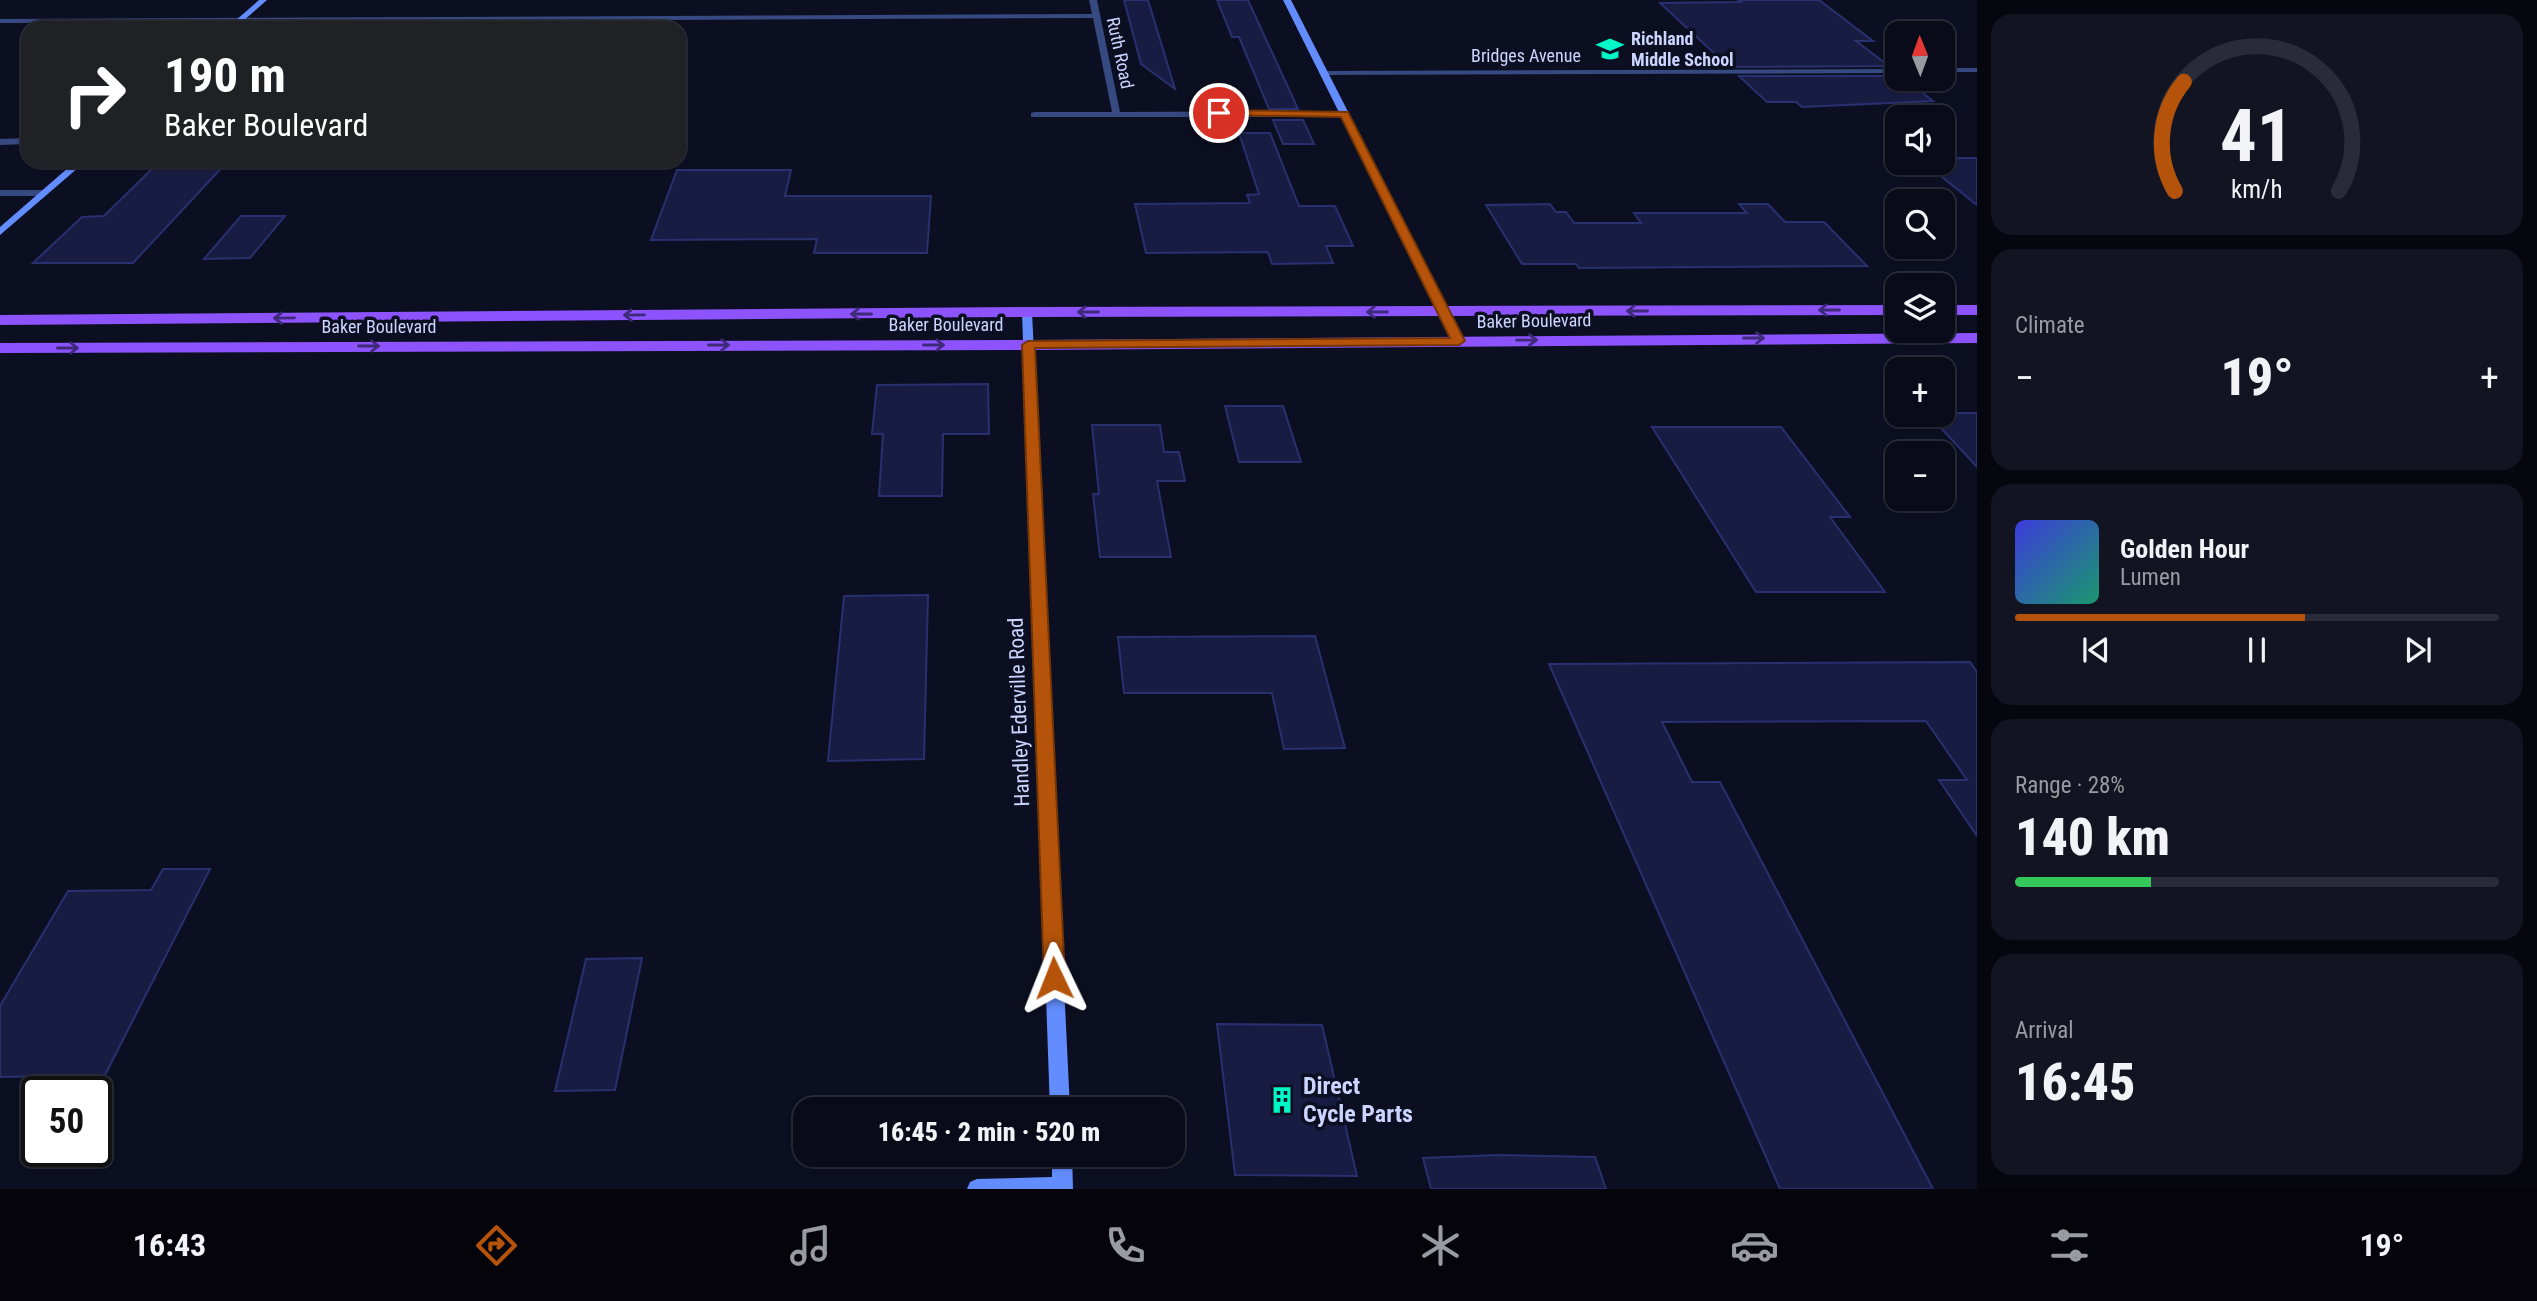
<!DOCTYPE html>
<html lang="en">
<head>
<meta charset="utf-8">
<style>
  :root { --surface:#090b19; --page:#121422; --text:#f1f3f6; --muted:#999ba2; --line:#292b38; --accent:#b45309 }
  body { margin:0; font-family:"Roboto Condensed",sans-serif; background:var(--page); color:var(--text); height:100vh; display:flex; flex-direction:column; font-size:26px; white-space:nowrap }
  * { box-sizing:border-box; margin:0 }
  p { font-size:23px; color:var(--muted) }
  .icon { flex:none; width:38px; height:38px; fill:none; stroke:currentColor; stroke-width:2; stroke-linecap:round; stroke-linejoin:round }
  .map { position:relative; flex:1; overflow:hidden }
  .details { display:flex; flex-direction:column; gap:14px; padding:14px; background:#05060e; width:560px }
  .details>* { flex:none }
  .top-card { position:absolute; left:21px; top:21px; width:665px; height:147px; border-radius:21px; box-shadow:0 2px 5px #0004,0 0 0 2px var(--line); background:#202124; color:#fff; overflow:hidden }
  .needle { width:46px; rotate:359deg }
  .buttons { position:absolute; left:1885px; top:21px; display:grid; gap:14px }
  .buttons a { display:grid; place-items:center; width:70px; height:70px; border-radius:14px; background:var(--surface); box-shadow:0 2px 5px #0004,0 0 0 2px var(--line); font-size:35px }
  .speed { position:absolute; left:21px; top:1076px; display:flex; gap:14px; font-size:35px; font-weight:700; text-align:center }
  .speed>* { display:grid; place-content:center; width:91px; height:91px; border-radius:50%; background:var(--surface); box-shadow:0 2px 5px #0004,0 0 0 2px var(--line); line-height:1 }
  .speed .limit { border:4px solid #111; border-radius:10px; background:#fff; color:#111 }
  .pin { position:absolute; display:grid; place-items:center; width:60px; height:60px; color:#fff; margin:-30px; border:4px solid #fff; border-radius:50%; box-shadow:0 2px 7px #0007 }
  .me { position:absolute; width:77px; margin:-38px; rotate:358deg; stroke-linejoin:round; filter:drop-shadow(0 0 5px #0008) }
  .turn { display:flex; align-items:center; gap:24px; height:147px; padding:0 28px; font-size:32px }
  .turn .icon { width:91px; height:91px; stroke-width:2.5 }
  .turn b { display:block; font-size:49px; line-height:60px }
  .big { font-size:52px; font-weight:800; line-height:1.1 }
  .details .tile { flex:1; display:flex; flex-direction:column; justify-content:center; gap:10px; min-width:0; padding:0 24px; border-radius:21px; background:var(--page) }
  .details .dial { align-items:center; gap:0 }
  .dial svg { height:182px; overflow:visible; fill:none; stroke:var(--line); stroke-width:7; stroke-linecap:round; text-anchor:middle }
  .dial text { fill:var(--text); stroke:none }
  .song { display:flex; align-items:center; gap:21px }
  .cover { width:84px; height:84px; border-radius:10px; background:linear-gradient(135deg,hsl(240 70% 55%),hsl(160 70% 35%)) }
  .played { height:7px; border-radius:4px; background:linear-gradient(90deg,var(--accent) 60%,var(--line) 60%) }
  .keys { display:flex; justify-content:space-around; direction:ltr }
  .heat { display:flex; justify-content:space-between; align-items:center; font-size:38px; direction:ltr }
  .charge { height:10px; border-radius:5px; background:linear-gradient(90deg,#34c759 28%,var(--line) 0) }
  .trip { position:absolute; left:793px; top:1097px; width:392px; height:70px; border-radius:21px; background:var(--surface); box-shadow:0 2px 5px #0004,0 0 0 2px var(--line); font-weight:800; line-height:70px; text-align:center }
  .menu { display:flex; height:112px; justify-content:space-around; align-items:center; background:#04040a; color:var(--muted) }
  .menu .icon { width:49px; height:49px }
  .menu .on { color:var(--accent) }
  .menu b { font-size:32px; color:var(--text) }
  main { display:flex; flex:1; min-height:0 }
  .map>svg:first-child { display:block }
</style>
</head>
<body>
<main>
<div class="map">
<svg width="1977" height="1189" viewBox="0 0 1977 1189">
  <rect width="100%" height="100%" fill="#0c0f21"/>
  <path fill="#181c42" stroke="#29306f" stroke-width="2" d="M1124 0H1148L1175 89 1141 64Z
    M1217 0H1248L1298 109H1269L1239 37H1232Z
    M1738 0H1819L1873 41H1856L1889 66 1729 67 1660 3 1741 2Z
    M1739 76H1897V79H1905L1933 101 1802 107 1796 102H1767Z
    M1273 120H1303L1314 144H1283Z
    M1239 133H1270L1299 206H1335L1353 246H1326L1333 263 1272 264 1268 252 1146 253 1135 204 1250 203 1247 195 1259 194Z
    M1942 158H1977V205L1942 177Z
    M160 161H228L133 263H33L82 217 104 216Z
    M677 170H791L785 196H931L927 253H814L817 239 651 240Z
    M1550 204 1556 212H1566L1574 223H1641L1634 213H1747L1739 204H1768L1785 222H1824L1867 266 1579 268 1576 264H1522L1486 205Z
    M241 216H285L250 258 204 259Z
    M988 384 989 434H943L942 496H879L883 434H872L877 385Z
    M1225 406H1283L1301 462H1239Z
    M1942 413H1977V467L1942 429Z
    M1092 425H1160L1164 452H1179L1185 481H1157L1171 557H1100L1093 494H1099Z
    M1652 427H1781L1850 517H1830L1885 592H1756Z
    M928 595 924 759 828 761 844 596Z
    M1315 636 1345 748 1284 749 1272 693H1124L1118 637Z
    M1970 662 1977 672V836L1939 780H1967L1926 721 1662 722 1692 782H1720L1933 1189H1780L1549 664Z
    M163 869H210L105 1075 0 1077V1006L68 891 151 890Z
    M642 958 615 1090 555 1091 586 959Z
    M1217 1024 1322 1025 1357 1176 1235 1175Z
    M1498 1155 1595 1157 1606 1189H1431L1423 1158Z"/>
  <g fill="none" stroke-linecap="round" stroke-linejoin="round">
    <path fill="#364981" fill-rule="evenodd" d="M1089 0H1097L1120 112 1344 111 1348 114 1344 117H1031V113L1034 112H1112L1093 18 0 23V19L1092 14Z
      M1942 68H1977V72H1942Z
      M1897 69V73L1323 75 1319 73 1323 71Z
      M28 138V144L0 145V139Z
      M0 190H44L49 193 44 196H0Z"/>
    <path fill="#638dff" fill-rule="evenodd" d="M259 0H267L235 28H227Z
      M1283 0H1291L1465 341 1463 343H1455L1453 341Z
      M76 161H86L0 235V227Z
      M1027 309 1032 312 1070 1110H1050L1022 312Z
      M1052 1155H1072L1073 1189H967L970 1182 977 1179 1052 1177Z"/>
    <path fill="#8c53ff" fill-rule="evenodd" d="M1897 305V315L1027 317 0 325V315L1027 307Z
      M1942 305H1977V315H1942Z
      M1977 333V343L1028 350 0 353V343L1028 340Z"/>
  </g>
  <defs><path id="oneway-shaft" d="M-6 0H5M1.5-3L5.5 0L1.5 3" fill="none" stroke-width="1.6" stroke-linecap="round" stroke-linejoin="round" transform="scale(1.75)"/></defs>
  <g stroke="#3f2a7a">
    <use href="#oneway-shaft" transform="translate(1829 310) rotate(180)"/>
    <use href="#oneway-shaft" transform="translate(1637 311) rotate(180)"/>
    <use href="#oneway-shaft" transform="translate(1088 312) rotate(-180)"/>
    <use href="#oneway-shaft" transform="translate(1377 312) rotate(180)"/>
    <use href="#oneway-shaft" transform="translate(861 314) rotate(180)"/>
    <use href="#oneway-shaft" transform="translate(634 315) rotate(179)"/>
    <use href="#oneway-shaft" transform="translate(284 318) rotate(179)"/>
    <use href="#oneway-shaft" transform="translate(1754 338)"/>
    <use href="#oneway-shaft" transform="translate(1527 340) rotate(-1)"/>
    <use href="#oneway-shaft" transform="translate(719 345)"/>
    <use href="#oneway-shaft" transform="translate(934 345)"/>
    <use href="#oneway-shaft" transform="translate(369 346)"/>
    <use href="#oneway-shaft" transform="translate(68 348)"/>
  </g>
  <path fill="#b45309" stroke="#753606" stroke-width="2" d="M1219 110 1348 112 1465 341 1459 345 1035 348 1065 978 1062 985 1054 988 1047 985 1044 978 1022 345 1028 341 1450 338 1341 117 1216 115V110Z"/>
  <defs>
    <symbol id="school-bare" viewBox="-9 -9 18 18"><path d="M0-5L7-2L0 1L-7-2ZM-4 1L0 2.5L4 1V4Q0 6-4 4Z" fill="#00f7c6" stroke="#0c0f21" stroke-width="2.5" paint-order="stroke"/></symbol>
    <symbol id="building-bare" viewBox="-9 -9 18 18"><path d="M-4-6H4V6H1V3H-1V6H-4ZM-2.5-4.3h1.7v1.8h-1.7ZM.8-4.3h1.7v1.8H.8ZM-2.5-1h1.7V.8h-1.7ZM.8-1h1.7V.8H.8Z" fill="#00f7c6" stroke="#0c0f21" stroke-width="2.5" paint-order="stroke"/></symbol>
  </defs>
  <g fill-rule="evenodd">
    <use href="#school-bare" x="1591" y="30" width="38" height="38"/>
    <use href="#building-bare" x="1263" y="1081" width="38" height="38"/>
  </g>
  <g text-anchor="middle" stroke-width="7" stroke-linejoin="round" paint-order="stroke">
    <g font-size="18" font-weight="bold" fill="#ccd5ff" stroke="#0c0f21" text-anchor="start">
      <text x="1631" y="45">Richland<tspan x="1631" dy="21">Middle School</tspan></text>
    </g>
    <g font-size="18" fill="#ccd5ff" stroke="#0c0f21">
      <text transform="translate(1120 53) rotate(78)" y="6">Ruth Road</text>
      <text x="1526" y="62">Bridges Avenue</text>
      <text transform="translate(1534 321) rotate(-1)" y="6">Baker Boulevard</text>
      <text x="946" y="331">Baker Boulevard</text>
      <text x="379" y="333">Baker Boulevard</text>
    </g>
    <g font-size="21" fill="#ccd5ff" stroke="#0c0f21">
      <text transform="translate(1019 712) rotate(-92)" y="7">Handley Ederville Road</text>
    </g>
    <g font-size="24" font-weight="bold" fill="#ccd5ff" stroke="#0c0f21" text-anchor="start">
      <text x="1303" y="1094">Direct<tspan x="1303" dy="28">Cycle Parts</tspan></text>
    </g>
  </g>
</svg>
<div class="buttons">
<a><svg class="needle" viewBox="-14 -14 28 28"><path d="M0-13l5 13h-10z" fill="#e53935"/><path d="M0 13l5-13h-10z" fill="#999ba2"/></svg></a>
<a><svg class="icon" aria-label="sound" viewBox="0 0 24 24"><path d="M4 9h4l5-4v14l-5-4H4zM17 9q2 3 0 6"/></svg></a>
<a><svg class="icon" aria-label="search" viewBox="0 0 24 24"><circle cx="10" cy="10" r="6"/><path d="M15 15l6 6"/></svg></a>
<a><svg class="icon" aria-label="layers" viewBox="0 0 24 24"><path d="M12 4l9 5-9 5-9-5zM3 14l9 5 9-5"/></svg></a>
<a>+</a>
<a>−</a>
</div>
<div class="speed"><div class="limit">50</div></div>
<div class="pin" style="left:1219px;top:113px;background:#d93025"><svg class="icon" aria-label="arrive" viewBox="0 0 24 24"><path d="M6 21V4h12l-3 4 3 4H6"/></svg></div>
<svg class="me" style="left:1054px;top:978px" viewBox="-20 -20 40 40"><path d="M0-17L14 15 0 8-14 15z" fill="#b45309" stroke="#fff" stroke-width="4"/></svg>
<div class="trip">16:45 · 2 min · 520 m</div>
<div class="top-card">
<div class="turn"><svg class="icon" aria-label="right" viewBox="0 0 24 24"><path d="M7 20v-9h11M14 6l5 5-5 5"/></svg><div><b>190 m</b>Baker Boulevard</div></div>
</div>
</div>
<section class="details">
<div class="tile dial"><svg viewBox="0 0 100 80">
<path d="M14 69A42 42 0 1 1 86 69"/>
<path d="M14 69A42 42 0 0 1 18 21" stroke="#b45309"/>
<text x="50" y="56" font-size="32" font-weight="700">41</text>
<text x="50" y="72" font-size="11">km/h</text>
</svg></div>
<div class="tile"><p>Climate</p>
<div class="heat"><a>−</a><b class="big">19°</b><a>+</a></div>
</div>
<div class="tile">
<div class="song"><i class="cover"></i><div><b>Golden Hour</b><p>Lumen</p></div></div>
<div class="played"></div>
<div class="keys"><svg class="icon" aria-label="previous" viewBox="0 0 24 24"><path d="M18 5L8 12l10 7zM5 5v14"/></svg><svg class="icon" aria-label="pause" viewBox="0 0 24 24"><path d="M8 5v14M16 5v14"/></svg><svg class="icon" aria-label="next" viewBox="0 0 24 24"><path d="M6 5l10 7-10 7zM19 5v14"/></svg></div>
</div>
<div class="tile"><p>Range · 28%</p><b class="big">140 km</b><div class="charge"></div></div>
<div class="tile"><p>Arrival</p><b class="big">16:45</b></div>
</section>
</main>
<nav class="menu">
<b>16:43</b>
<svg class="icon on" aria-label="directions" viewBox="0 0 24 24"><path d="M12 3l9 9-9 9-9-9zM9 14v-3h6M13 9l2 2-2 2"/></svg>
<svg class="icon" aria-label="music" viewBox="0 0 24 24"><path d="M9 18V5l10-2v13"/><circle cx="6" cy="18" r="3"/><circle cx="16" cy="16" r="3"/></svg>
<svg class="icon" aria-label="phone" viewBox="0 0 24 24"><path d="M5 4h4l2 5-3 2q2 4 5 5l2-3 5 2v4C11 20 4 13 5 4z"/></svg>
<svg class="icon" aria-label="climate" viewBox="0 0 24 24"><path d="M12 3v18M4 7l16 10M4 17L20 7"/></svg>
<svg class="icon" aria-label="car" viewBox="0 0 24 24"><path d="M5 17H2v-5l4-1 3-4h7l3 4 3 1v5h-3M9 17h6M6 11h13"/><circle cx="7" cy="17" r="2"/><circle cx="17" cy="17" r="2"/></svg>
<svg class="icon" aria-label="filters" viewBox="0 0 24 24"><path d="M4 7h16M4 17h16"/><circle cx="9" cy="7" r="2"/><circle cx="15" cy="17" r="2"/></svg>
<b>19°</b>
</nav>
</body>
</html>
